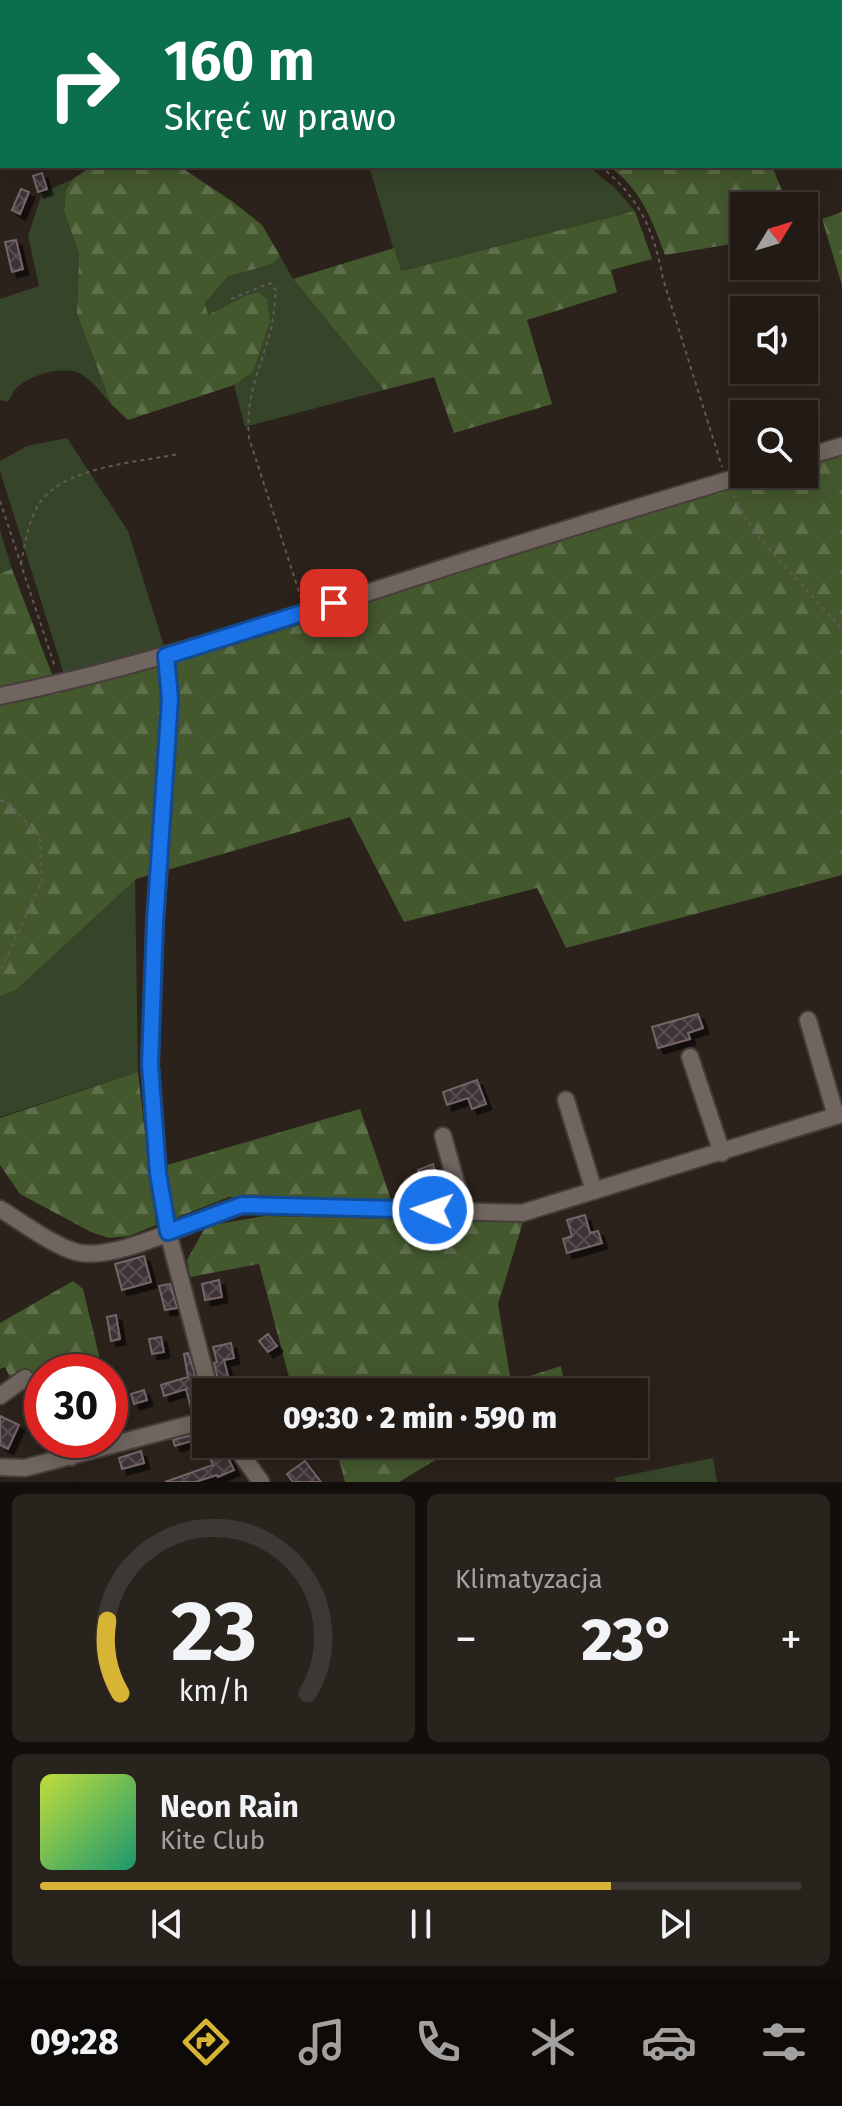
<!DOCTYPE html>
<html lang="pl">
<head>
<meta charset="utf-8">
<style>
  :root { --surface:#211a15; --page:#29231e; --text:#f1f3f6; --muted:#a2a1a0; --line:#3e3834; --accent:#d8b434 }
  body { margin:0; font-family:"Fira Sans",sans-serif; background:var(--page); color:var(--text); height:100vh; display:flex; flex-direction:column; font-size:30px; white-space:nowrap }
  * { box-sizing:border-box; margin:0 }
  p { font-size:26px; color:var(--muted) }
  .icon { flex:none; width:44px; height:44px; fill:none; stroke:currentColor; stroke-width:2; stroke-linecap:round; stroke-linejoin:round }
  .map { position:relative; height:1482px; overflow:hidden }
  .sheet { display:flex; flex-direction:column; gap:12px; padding:12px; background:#120e0c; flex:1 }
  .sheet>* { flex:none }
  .top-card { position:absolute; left:0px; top:0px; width:842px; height:168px; box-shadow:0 4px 20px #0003,0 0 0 2px var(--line); background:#0b6e4f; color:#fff; overflow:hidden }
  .needle { width:52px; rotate:52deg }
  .controls { position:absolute; left:730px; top:192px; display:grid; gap:16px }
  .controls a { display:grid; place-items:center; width:88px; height:88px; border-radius:0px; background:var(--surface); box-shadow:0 4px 20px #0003,0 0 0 2px var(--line); font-size:40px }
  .speed { position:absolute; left:24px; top:1354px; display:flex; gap:16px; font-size:40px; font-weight:700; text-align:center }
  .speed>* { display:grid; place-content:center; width:104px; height:104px; border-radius:50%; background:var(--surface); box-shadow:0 4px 20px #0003,0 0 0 2px var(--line); line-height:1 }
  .speed .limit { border:12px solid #d22; background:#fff; color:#111 }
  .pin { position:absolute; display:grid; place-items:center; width:68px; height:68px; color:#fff; margin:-34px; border-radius:16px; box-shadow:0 4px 12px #0006 }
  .me { position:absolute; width:88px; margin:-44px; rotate:273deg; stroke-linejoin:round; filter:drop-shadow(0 0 6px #0008) }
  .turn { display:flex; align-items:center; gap:28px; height:168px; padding:0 32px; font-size:36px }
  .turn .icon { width:104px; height:104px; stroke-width:2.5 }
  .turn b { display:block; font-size:56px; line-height:68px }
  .big { font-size:60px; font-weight:800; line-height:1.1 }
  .sheet .tile { flex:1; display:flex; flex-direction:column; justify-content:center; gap:12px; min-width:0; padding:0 28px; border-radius:12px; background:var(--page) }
  .sheet .dial { align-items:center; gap:0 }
  .dial svg { height:208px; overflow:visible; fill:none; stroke:var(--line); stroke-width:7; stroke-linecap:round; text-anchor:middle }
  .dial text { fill:var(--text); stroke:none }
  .song { display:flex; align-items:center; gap:24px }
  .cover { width:96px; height:96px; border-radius:12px; background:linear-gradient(135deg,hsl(70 70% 55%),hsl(160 70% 35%)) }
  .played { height:8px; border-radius:4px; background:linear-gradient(90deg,var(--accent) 75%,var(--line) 75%) }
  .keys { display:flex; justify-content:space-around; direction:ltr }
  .heat { display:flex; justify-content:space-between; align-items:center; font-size:44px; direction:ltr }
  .sheet .tiles { flex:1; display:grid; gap:12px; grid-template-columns:1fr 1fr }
  .tile:last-child { grid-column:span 2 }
  .trip { position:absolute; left:192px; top:1378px; width:456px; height:80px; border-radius:0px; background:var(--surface); box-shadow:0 4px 20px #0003,0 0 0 2px var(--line); font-weight:800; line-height:80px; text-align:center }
  .tabs { display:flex; height:128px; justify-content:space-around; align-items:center; background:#0d0a08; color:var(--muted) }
  .tabs .icon { width:56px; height:56px }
  .tabs .active { color:var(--accent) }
  .tabs b { font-size:36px; color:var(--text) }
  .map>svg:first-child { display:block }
</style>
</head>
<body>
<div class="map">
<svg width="842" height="1482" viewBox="0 0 842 1482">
  <defs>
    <pattern id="forest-firs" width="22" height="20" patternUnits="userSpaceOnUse" patternTransform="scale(2)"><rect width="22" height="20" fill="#44582e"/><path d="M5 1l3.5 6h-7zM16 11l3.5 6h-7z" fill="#5e6f4b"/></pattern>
    <pattern id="building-cross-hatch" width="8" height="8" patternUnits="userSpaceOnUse" patternTransform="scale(2)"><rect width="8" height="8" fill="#3d3134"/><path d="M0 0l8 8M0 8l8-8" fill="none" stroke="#584e50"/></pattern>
    <filter id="shadow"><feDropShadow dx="5.5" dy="5.5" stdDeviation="0" flood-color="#0009"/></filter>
  </defs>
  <rect width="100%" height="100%" fill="#2c221c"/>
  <path fill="#364429" d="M0 0 120 2H2L0 151Z
    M369 166H588L615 188 635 211 400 271Z
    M73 179 66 190 64 211 79 254 77 314 111 404C102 394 92 379 79 373 63 365 25 376 14 391 13 392 9 401 8 402L0 400V299L39 286 28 236 42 193Z
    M280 256 293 279 384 390 245 427 234 385 253 372 270 322 258 292 247 295 207 316 205 303 227 277 272 264Z
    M67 438 128 531 165 649 64 674 0 471V461L27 446Z
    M0 530 12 569 0 573Z
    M135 879 138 1072 0 1117V996L16 990Z
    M713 1458 717 1482H616L614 1478Z"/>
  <path fill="url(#forest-firs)" d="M521 0H649L652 2H521Z
    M92 166 182 168 233 202 262 225 280 256 272 264 227 277 205 303 208 315 247 295 258 292 267 299 270 322 253 372 234 385 128 420 111 404 77 314 79 254 64 211 66 190 73 179Z
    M609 166H772L788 206H744V242L665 255C652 220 641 189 609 166Z
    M635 211 652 259 611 270 617 292 527 320 552 404 454 433 434 377 384 390 293 279 394 248 401 271Z
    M842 212V285L822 219Z
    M842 453V875L566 948 537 888 404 922 350 817 136 879 16 990 0 996V573L12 569 59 693 772 474H804V464Z
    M138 1072 156 1225 129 1236 109 1238 91 1232 20 1194 0 1165V1118Z
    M360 1109 392 1202 229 1197 173 1219 167 1165Z
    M265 1216 523 1222 498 1304 511 1382 561 1366 566 1392H293L259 1264 190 1277 187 1260 206 1226Z
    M73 1281 83 1289 103 1372H42V1377L14 1386 5 1367 0 1369V1323Z
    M335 1444H462L399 1482H345Z"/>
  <path fill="url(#building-cross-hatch)" stroke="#736569" stroke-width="2" filter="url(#shadow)" d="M42 173 47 189 38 192 33 176Z
    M21 189 29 192 20 214 12 210Z
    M16 240 23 269 12 272 5 242Z
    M698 1014 703 1028 688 1033 690 1039 658 1048 652 1027Z
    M477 1080 486 1104 472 1109 468 1098 447 1105 443 1092Z
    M433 1164 436 1174 441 1172 446 1186 435 1190 433 1182 423 1186 418 1170Z
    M585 1215 590 1233 598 1231 602 1243 567 1253 563 1239 572 1236 567 1220Z
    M144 1256 151 1282 122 1290 115 1264Z
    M219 1280 222 1297 205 1300 202 1284Z
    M170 1284 177 1308 165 1310 159 1286Z
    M116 1315 120 1339 111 1341 107 1317Z
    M268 1334 277 1346 268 1352 259 1341Z
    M161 1337 164 1352 152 1354 149 1339Z
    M231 1343 234 1358 224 1360 232 1392H221L214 1363 217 1362 213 1347Z
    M188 1353 206 1409 192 1412 186 1389 164 1396 161 1385 188 1377 184 1354Z
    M42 1388V1420H38L31 1391Z
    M144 1390 147 1400 134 1404 131 1394Z
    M0 1416 19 1425 8 1449 0 1445Z
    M200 1433 201 1438 175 1446 173 1440Z
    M203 1444H217L219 1449 223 1447 234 1470 218 1477 217 1475 195 1482H165L213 1465Z
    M141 1451 144 1463 122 1469 119 1458Z
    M305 1461 321 1482H293L287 1474Z"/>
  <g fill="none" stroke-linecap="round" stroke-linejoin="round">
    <defs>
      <path id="minor" d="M804 457 842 446
        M166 656 170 699 155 923 150 1064 158 1173 168 1232 210 1392
        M0 696C142 667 280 621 419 576 528 540 638 507 748 474
        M808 1020 836 1116
        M690 1057 722 1153
        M566 1100 594 1191
        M443 1136 464 1211
        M0 1209C22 1222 52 1245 76 1252 116 1263 199 1217 242 1205L522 1213 842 1114
        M0 1396 25 1378
        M67 1440 71 1457
        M234 1444 261 1482
        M0 1467 25 1468 206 1420"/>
    </defs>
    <use href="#minor" stroke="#473e3b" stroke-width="20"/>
    <path stroke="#635a55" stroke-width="2" stroke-dasharray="4 4" stroke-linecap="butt" d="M457 0 458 2
      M600 166C639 197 654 230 663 279L722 467
      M231 299 270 283 276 290C275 302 274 316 271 328 261 369 245 393 249 438L302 601
      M733 495 754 532 842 629
      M0 501 55 667
      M21 564C25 543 28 522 39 504 64 466 139 462 179 454
      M0 800 12 806 40 838 42 881 0 972"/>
    <use href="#minor" stroke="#71655f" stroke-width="16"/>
  </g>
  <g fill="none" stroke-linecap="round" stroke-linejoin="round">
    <defs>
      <path id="route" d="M334 603 166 656 170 699 155 923 150 1064 158 1173 168 1232 242 1205 433 1210"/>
    </defs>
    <use href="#route" stroke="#114b97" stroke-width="20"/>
    <use href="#route" stroke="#1a73e8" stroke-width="14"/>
  </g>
</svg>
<div class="controls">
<a><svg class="needle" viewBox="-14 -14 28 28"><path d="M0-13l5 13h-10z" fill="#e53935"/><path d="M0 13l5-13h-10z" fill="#a2a1a0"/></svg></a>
<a><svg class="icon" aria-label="sound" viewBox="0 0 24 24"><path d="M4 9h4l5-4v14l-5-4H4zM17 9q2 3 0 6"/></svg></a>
<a><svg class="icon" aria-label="search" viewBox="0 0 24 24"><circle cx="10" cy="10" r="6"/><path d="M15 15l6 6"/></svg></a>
</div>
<div class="speed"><div class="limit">30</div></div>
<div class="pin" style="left:334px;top:603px;background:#d93025"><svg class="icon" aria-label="arrive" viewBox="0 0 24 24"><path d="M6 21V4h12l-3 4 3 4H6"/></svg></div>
<svg class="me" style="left:433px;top:1210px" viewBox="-20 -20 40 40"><circle r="17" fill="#1a73e8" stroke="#fff" stroke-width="3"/><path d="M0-11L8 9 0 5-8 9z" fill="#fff"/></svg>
<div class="trip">09:30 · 2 min · 590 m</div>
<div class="top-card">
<div class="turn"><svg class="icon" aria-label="right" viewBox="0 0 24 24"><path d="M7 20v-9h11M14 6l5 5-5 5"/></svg><div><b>160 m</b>Skręć w prawo</div></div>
</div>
</div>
<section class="sheet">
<div class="tiles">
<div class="tile dial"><svg viewBox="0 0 100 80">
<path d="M14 69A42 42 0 1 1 86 69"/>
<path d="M14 69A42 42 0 0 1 9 41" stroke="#d8b434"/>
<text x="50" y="56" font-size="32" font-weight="700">23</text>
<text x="50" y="72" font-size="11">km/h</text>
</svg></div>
<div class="tile"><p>Klimatyzacja</p>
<div class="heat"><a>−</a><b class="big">23°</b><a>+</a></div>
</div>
<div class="tile">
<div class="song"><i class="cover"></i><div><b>Neon Rain</b><p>Kite Club</p></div></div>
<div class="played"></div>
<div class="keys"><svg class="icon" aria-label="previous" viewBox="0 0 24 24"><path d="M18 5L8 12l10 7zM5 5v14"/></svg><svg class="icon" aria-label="pause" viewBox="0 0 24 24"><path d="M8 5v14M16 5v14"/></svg><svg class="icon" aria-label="next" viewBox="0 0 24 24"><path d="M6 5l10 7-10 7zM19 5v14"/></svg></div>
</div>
</div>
</section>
<nav class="tabs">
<b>09:28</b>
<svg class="icon active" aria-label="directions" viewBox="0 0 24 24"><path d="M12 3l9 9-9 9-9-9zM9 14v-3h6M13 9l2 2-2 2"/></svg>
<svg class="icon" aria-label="music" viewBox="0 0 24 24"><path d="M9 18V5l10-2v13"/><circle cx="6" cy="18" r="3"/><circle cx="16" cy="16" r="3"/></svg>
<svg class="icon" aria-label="phone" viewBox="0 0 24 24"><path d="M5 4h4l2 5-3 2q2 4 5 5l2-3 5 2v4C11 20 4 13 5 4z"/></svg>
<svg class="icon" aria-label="climate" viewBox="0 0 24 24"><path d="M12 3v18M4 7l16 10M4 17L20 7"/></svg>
<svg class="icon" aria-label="car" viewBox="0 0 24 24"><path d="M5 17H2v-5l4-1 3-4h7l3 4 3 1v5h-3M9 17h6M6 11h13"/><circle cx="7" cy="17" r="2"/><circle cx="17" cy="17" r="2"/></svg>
<svg class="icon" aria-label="filters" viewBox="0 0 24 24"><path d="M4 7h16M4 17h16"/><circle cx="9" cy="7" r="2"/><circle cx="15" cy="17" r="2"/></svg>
</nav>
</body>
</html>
